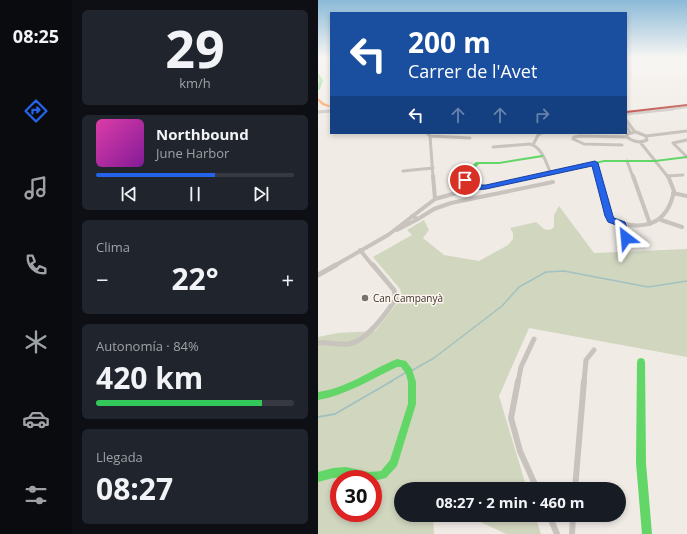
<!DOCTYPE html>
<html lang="es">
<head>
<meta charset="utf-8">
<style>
  :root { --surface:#171b24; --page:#20242c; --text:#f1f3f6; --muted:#9ea1a6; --line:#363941; --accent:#2563eb }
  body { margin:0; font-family:"Open Sans",sans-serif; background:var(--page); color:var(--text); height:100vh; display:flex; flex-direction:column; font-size:15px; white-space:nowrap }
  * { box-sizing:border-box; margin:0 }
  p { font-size:13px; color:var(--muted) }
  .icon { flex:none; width:22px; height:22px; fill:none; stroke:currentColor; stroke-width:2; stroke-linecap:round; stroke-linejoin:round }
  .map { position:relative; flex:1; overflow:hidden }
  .details { display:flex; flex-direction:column; gap:10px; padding:10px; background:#0d0f14; width:246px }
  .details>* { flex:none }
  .top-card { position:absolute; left:12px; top:12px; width:297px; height:122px; border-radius:0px; box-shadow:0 2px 6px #0003; background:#1a4fa0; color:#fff; overflow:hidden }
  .speed { position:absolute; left:12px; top:470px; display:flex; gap:8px; font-size:20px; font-weight:700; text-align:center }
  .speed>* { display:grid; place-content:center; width:52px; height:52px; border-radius:50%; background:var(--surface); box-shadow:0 2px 6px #0003; line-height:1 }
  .speed .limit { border:6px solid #d22; background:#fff; color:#111 }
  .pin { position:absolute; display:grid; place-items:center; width:34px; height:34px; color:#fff; margin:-17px; border:2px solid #fff; border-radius:50%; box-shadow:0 1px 4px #0007 }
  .me { position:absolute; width:44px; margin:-22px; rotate:331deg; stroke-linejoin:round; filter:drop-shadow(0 0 3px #0008) }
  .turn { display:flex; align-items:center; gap:14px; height:84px; padding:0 12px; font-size:18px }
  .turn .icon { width:52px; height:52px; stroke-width:2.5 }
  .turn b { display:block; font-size:28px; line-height:34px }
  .lanes { display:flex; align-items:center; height:38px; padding:0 12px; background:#0003; justify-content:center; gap:20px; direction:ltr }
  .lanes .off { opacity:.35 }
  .big { font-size:30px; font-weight:700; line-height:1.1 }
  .details .card { flex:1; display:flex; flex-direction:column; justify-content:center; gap:6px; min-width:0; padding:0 14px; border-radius:6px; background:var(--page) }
  .details .dial { align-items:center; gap:0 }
  .dial b { font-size:52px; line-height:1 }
  .song { display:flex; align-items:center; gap:12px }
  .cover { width:48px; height:48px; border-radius:6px; background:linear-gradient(135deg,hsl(320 70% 55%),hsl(290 70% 35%)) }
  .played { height:4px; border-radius:2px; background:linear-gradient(90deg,var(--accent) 60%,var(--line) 60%) }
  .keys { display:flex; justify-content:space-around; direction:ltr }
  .heat { display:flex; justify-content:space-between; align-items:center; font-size:22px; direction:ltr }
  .charge { height:6px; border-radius:3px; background:linear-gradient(90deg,#34c759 84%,var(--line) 0) }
  .trip { position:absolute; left:76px; top:482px; width:232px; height:40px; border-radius:20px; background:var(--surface); box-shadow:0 2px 6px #0003; font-weight:700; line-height:40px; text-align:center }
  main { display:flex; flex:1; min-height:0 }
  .tabs { display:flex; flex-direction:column; width:72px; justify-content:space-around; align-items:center; background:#090b0e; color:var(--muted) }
  .tabs .icon { width:28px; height:28px }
  .tabs .current { color:var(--accent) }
  .tabs b { font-size:18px; color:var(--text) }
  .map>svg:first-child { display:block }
</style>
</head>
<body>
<main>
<nav class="tabs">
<b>08:25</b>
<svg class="icon current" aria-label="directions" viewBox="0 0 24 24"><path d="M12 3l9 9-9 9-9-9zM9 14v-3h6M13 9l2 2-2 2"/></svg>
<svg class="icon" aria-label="music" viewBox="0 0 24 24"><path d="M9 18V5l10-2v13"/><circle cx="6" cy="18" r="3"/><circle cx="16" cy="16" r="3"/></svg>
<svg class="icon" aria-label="phone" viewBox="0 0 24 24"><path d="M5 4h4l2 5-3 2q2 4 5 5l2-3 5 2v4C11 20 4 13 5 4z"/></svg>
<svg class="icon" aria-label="climate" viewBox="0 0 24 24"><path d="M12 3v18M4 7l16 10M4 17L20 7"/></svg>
<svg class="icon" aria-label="car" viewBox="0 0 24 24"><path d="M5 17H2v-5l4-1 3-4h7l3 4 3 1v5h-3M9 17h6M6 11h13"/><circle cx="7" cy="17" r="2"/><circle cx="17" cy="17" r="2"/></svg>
<svg class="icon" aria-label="filters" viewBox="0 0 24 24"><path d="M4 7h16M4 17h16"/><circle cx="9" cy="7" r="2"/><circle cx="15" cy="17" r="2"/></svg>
</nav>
<section class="details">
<div class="card dial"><b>29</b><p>km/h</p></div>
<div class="card">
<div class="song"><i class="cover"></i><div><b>Northbound</b><p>June Harbor</p></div></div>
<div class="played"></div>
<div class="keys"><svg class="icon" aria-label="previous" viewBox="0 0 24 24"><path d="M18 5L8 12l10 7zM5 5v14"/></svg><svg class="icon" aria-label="pause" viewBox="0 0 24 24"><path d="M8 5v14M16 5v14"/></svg><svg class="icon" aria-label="next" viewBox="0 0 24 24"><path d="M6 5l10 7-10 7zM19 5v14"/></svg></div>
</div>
<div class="card"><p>Clima</p>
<div class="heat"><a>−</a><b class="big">22°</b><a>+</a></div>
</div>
<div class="card"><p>Autonomía · 84%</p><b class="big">420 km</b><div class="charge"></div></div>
<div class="card"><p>Llegada</p><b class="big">08:27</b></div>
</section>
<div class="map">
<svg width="369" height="534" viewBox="0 0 369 534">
  <rect width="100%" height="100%" fill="#f0ebe5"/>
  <path fill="#d1d6bf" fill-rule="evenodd" d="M241 206 276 253 369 249V357L211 328 181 396 209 489H83V515H115L116 534H0V337L20 333 57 331 84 297 82 289 55 257 94 235 89 230 106 220 111 230 105 238 126 255 161 261 190 245 195 239V233L192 228 218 222 226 229 232 230 236 227V215ZM21 479H55V513H21Z
    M148 515H217L223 534H188Z"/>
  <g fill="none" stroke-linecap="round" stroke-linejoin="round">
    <path stroke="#a1c2c1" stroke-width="1.5" d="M93 371 116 358 184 306 201 287 228 272 246 271 330 287 369 281
      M72 382 87 373"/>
    <path stroke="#a1c2c1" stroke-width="2" d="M0 417 17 414 74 381"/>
    <path stroke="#c9c3be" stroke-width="2.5" d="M346 110 369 107"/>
    <path stroke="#c9c3be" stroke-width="3" d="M0 112 13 111
      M308 114 355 109
      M308 120 317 132
      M308 126 312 132
      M109 133 112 136 115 177
      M112 136 152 138
      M328 136 369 131
      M309 137C315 142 322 143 329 140L328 136
      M309 137V134L318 132 328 136
      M369 140 355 143 369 157
      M322 142 350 177
      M215 145 220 135 224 133
      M304 145 266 144 255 139 256 137 262 136 309 137
      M175 147 212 144C225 148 228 163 233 174
      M309 161 315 177
      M277 163 281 177
      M85 171 115 168
      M349 176 365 175"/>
    <path stroke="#c9c3be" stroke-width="4" d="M115 176 117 199
      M281 176 293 220C323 231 349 227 356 191L350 176
      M315 176 332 224
      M355 193 369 196
      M94 216 100 219 116 209 133 203 235 182
      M343 220 364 227
      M304 224 308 238
      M79 230 100 219
      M42 250 55 266
      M16 266 70 235 117 199 138 193"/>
    <path stroke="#c9c3be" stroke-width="5" d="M0 275 18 265
      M0 343C10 342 21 345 31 344 49 341 68 313 78 299L76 290 55 265
      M200 382 203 367 216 339
      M266 382 268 360 276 350"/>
    <path stroke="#c9c3be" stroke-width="6" d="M200 381 193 418 202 451 219 489
      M257 489 266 381
      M231 515 239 534
      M254 534 255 515"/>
    <path fill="#63d668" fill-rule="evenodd" d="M0 73 5 80 2 89 0 90V84L1 80 0 77Z
      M224 155H225V157L181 164H161L154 171 149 180 155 185 165 186 286 160H337L369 156V158L337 162H286L165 189C156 189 149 188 145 180L150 169 158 162H181Z
      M323 358 326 359 327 362 328 463 334 534H324L318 463 319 362 320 359Z
      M79 359 88 361 94 369 98 382V404L79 466 68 478 55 481V479H39L28 477 15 478 0 482V472L15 468 28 467 51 472 63 471 72 460 90 404V382L88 374 83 367H79C53 379 29 395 0 400V392C32 387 50 371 79 359Z"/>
    <path fill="#ff974d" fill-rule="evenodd" d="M0 98 6 103 13 106 11 107 4 105 0 101Z"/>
    <path fill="#b3261e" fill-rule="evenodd" d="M369 104V106L308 113V111Z"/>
  </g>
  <linearGradient id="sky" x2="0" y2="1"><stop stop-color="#8bbad8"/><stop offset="0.44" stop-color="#f8f6f3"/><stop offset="1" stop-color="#f8f6f3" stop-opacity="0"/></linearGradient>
  <rect width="369" height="132" fill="url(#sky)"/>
  <path fill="#2563eb" stroke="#184099" d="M277 161 280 163 295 216 296 218 307 222 312 238 310 240H305L301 226 290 222 287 216 274 166 168 189C158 190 147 191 143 180L147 178 157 185H168Z"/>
  <circle fill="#7a716c" stroke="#fbf5ee" stroke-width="1.5" cx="47" cy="298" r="4"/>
  <g text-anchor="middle" stroke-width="3" stroke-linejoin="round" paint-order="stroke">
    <g font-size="10" fill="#3b302b" stroke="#fbf5ee" text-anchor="start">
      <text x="55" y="302">Can Campanyà</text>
    </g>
  </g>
</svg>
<div class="speed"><div class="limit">30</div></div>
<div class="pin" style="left:147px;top:180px;background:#d93025"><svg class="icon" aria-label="arrive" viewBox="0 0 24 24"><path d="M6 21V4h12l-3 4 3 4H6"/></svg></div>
<svg class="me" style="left:308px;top:238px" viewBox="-20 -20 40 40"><path d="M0-17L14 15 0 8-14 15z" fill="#2563eb" stroke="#fff" stroke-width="4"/></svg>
<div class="trip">08:27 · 2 min · 460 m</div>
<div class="top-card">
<div class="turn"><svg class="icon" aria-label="left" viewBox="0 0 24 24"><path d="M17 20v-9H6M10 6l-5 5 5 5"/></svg><div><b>200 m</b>Carrer de l'Avet</div></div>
<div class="lanes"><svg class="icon" aria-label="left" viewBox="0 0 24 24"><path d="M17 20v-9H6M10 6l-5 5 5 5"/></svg><svg class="icon off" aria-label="ahead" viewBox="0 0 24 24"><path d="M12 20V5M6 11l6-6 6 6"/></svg><svg class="icon off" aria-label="ahead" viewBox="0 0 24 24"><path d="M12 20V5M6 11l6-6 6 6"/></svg><svg class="icon off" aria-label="right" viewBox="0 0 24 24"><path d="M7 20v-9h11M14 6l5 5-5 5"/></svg></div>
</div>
</div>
</main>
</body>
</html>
